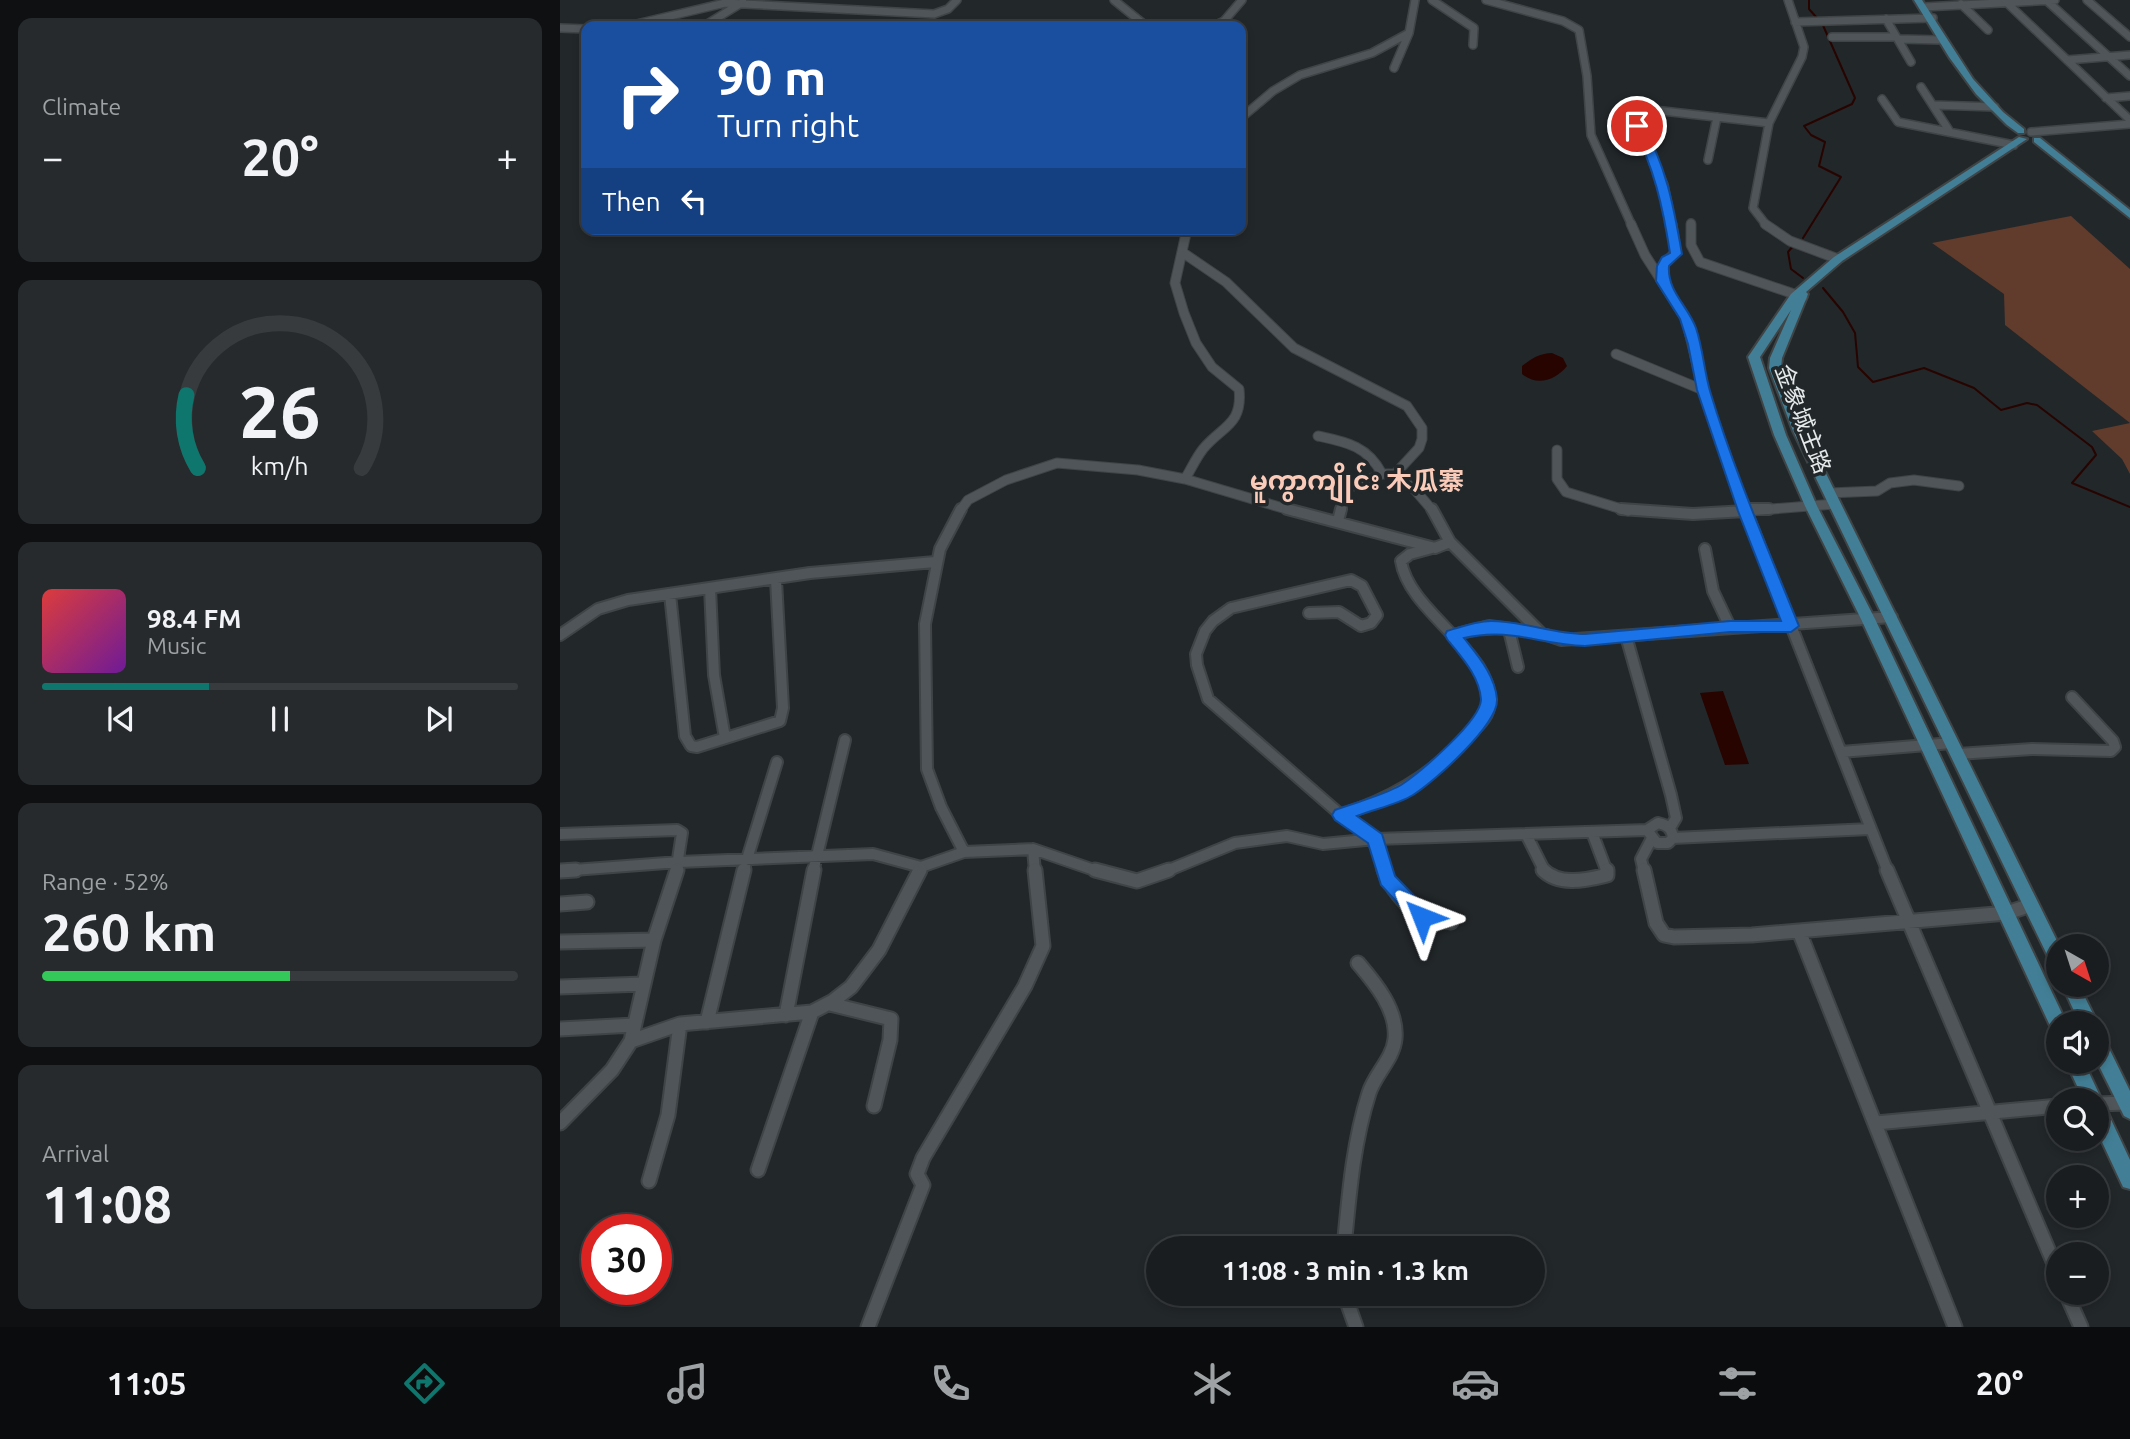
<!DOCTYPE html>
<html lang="en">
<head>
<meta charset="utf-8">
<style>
  :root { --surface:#1a1d20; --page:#272a2d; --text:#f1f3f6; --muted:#9fa2a5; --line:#383b3e; --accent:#0f766e }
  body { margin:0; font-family:Ubuntu,"Noto Sans SC","Noto Sans Myanmar",sans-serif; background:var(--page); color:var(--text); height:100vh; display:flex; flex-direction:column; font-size:26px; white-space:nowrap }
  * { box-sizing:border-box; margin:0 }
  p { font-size:23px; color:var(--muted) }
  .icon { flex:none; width:38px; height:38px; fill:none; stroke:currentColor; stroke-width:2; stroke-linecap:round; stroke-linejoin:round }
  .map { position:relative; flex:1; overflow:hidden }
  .sheet { display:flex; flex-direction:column; gap:18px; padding:18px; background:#0e1012; width:560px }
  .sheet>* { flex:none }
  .guide { position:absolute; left:21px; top:21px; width:665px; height:214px; border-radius:14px; box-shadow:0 4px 10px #0003,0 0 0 2px var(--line); background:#1a4fa0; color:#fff; overflow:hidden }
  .needle { width:46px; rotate:141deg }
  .controls { position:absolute; left:1486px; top:934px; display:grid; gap:14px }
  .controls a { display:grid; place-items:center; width:63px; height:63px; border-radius:50%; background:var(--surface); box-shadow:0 4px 10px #0003,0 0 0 2px var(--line); font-size:35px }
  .speed { position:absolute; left:21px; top:1214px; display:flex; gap:14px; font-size:35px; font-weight:700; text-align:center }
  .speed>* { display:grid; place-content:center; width:91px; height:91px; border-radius:50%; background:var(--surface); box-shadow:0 4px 10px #0003,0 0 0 2px var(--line); line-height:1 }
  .speed .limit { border:10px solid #d22; background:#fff; color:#111 }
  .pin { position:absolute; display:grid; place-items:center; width:60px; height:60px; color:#fff; margin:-30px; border:4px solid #fff; border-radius:50%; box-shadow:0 2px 7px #0007 }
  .me { position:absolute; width:77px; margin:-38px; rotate:315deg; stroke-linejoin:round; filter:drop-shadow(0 0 5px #0008) }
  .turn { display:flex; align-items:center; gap:24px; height:147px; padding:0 21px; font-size:32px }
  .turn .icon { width:91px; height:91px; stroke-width:2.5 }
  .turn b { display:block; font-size:49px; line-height:60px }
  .then { display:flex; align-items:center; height:66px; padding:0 21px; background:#0003; gap:14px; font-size:26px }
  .big { font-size:52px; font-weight:700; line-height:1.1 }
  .sheet .card { flex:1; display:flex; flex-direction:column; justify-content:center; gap:10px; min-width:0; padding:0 24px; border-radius:14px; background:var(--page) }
  .sheet .dial { align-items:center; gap:0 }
  .dial svg { height:182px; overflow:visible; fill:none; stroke:var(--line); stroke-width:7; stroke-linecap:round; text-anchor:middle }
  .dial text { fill:var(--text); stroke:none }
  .song { display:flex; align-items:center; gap:21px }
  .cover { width:84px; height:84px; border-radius:10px; background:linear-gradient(135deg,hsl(0 70% 55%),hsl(280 70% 35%)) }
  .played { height:7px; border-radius:4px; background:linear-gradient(90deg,var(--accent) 35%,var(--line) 35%) }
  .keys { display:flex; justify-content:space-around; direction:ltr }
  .heat { display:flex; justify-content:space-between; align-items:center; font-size:38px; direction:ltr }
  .charge { height:10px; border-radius:5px; background:linear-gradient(90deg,#34c759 52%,var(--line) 0) }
  .trip { position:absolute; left:586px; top:1236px; width:399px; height:70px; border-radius:35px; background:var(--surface); box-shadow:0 4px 10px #0003,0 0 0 2px var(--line); font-weight:700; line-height:70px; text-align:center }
  .tab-bar { display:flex; height:112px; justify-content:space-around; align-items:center; background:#0a0c0d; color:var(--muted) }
  .tab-bar .icon { width:49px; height:49px }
  .tab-bar .selected { color:var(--accent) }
  .tab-bar b { font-size:32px; color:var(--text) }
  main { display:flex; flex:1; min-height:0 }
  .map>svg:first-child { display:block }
</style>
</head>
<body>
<main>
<section class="sheet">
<div class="card"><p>Climate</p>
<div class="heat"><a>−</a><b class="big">20°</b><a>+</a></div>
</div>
<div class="card dial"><svg viewBox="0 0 100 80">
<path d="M14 69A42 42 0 1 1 86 69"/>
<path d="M14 69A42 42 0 0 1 9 37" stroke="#0f766e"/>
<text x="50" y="56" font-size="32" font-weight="700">26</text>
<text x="50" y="72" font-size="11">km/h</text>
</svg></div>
<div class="card">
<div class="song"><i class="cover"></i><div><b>98.4 FM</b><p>Music</p></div></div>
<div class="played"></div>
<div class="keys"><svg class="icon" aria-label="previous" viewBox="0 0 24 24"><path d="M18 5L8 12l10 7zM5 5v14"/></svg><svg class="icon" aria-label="pause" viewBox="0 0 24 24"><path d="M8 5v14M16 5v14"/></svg><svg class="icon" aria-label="next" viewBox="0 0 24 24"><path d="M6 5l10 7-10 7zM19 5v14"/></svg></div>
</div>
<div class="card"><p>Range · 52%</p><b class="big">260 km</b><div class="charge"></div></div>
<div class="card"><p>Arrival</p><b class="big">11:08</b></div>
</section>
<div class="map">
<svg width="1570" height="1327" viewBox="0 0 1570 1327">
  <rect width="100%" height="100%" fill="#22272a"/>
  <path fill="#613b2c" d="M1511 216 1570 269V474L1562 459 1532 431 1570 423 1445 325 1444 294 1372 243Z"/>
  <path fill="#280400" d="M992 353 1003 358 1007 366C996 380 977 387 962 374V366C971 359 980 353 992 353Z
    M1163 691 1189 764 1165 765 1140 693Z"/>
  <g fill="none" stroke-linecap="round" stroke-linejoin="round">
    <path stroke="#280400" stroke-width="2" d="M1249 0V9L1257 18
      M1243 238 1281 177 1259 166 1265 142 1251 135 1244 126 1292 104 1295 98 1262 23
      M1233 246 1228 252 1231 269 1243 278
      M1263 288 1283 312 1295 333 1298 367 1313 382 1364 368 1414 388 1441 410 1467 403 1477 405 1532 447 1536 455 1512 483 1570 507"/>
    <defs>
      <path id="minor-far3" d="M554 0 586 26
        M872 0 914 28 913 45
        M926 0 1003 21 1019 30 1027 76 1031 135 1072 226
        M1444 0 1570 120
        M1486 0 1570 76
        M1527 0 1570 37
        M1401 4 1428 30
        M1364 7 1495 0
        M1326 19 1351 62
        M1235 22 1373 18
        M68 26 165 3 374 14 388 9 397 0
        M144 26 183 2
        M654 26 664 21 682 0
        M0 28 26 29
        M1272 37H1336
        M1338 39 1382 40
        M1507 60 1570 55
        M834 68 849 33 855 0
        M1361 87 1390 132
        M1546 98 1570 96
        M1322 99 1338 122 1454 145
        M1373 105 1435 107
        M681 118 713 91 740 75 812 53 849 33
        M1471 132 1570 124
        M1148 160 1157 117
        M1131 223V226
        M1112 226 1104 185 1080 129 1077 112 1085 109 1209 123
        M1207 226 1193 208 1209 123 1242 57 1244 47 1228 0"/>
      <path id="minor-far2" d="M1071 224 1085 255 1126 319 1143 390 1186 511
        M1131 224V245L1140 262 1243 297
        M1205 224 1230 241 1278 259
        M622 252 666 282 734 348 847 406 862 428V439L859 448 835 474 855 490 873 511
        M1102 280 1103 266 1116 251 1112 224
        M1056 354 1143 390
        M758 436C786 442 808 446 822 474
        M997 450V479L1006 492 1068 511
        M625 479C631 469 636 458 643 449 662 426 683 425 679 389L652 367 636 343 624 313 615 283 627 229
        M1269 493 1317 491 1330 483 1354 480 1399 486
        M400 511 408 500 446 480 497 463 578 470 625 479 733 511
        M781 511 786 489 822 474H835
        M1187 511 1275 504"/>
      <path id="minor-far1" d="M401 509 380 549 365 624 367 769 381 807 404 852
        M727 509 875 548 890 542 981 633 1001 640 1332 617
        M872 509 890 542
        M1061 509 1133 514 1186 511 1328 872
        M1185 509H1209
        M778 521 781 509
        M1145 549 1153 591 1170 627
        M150 588 154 675 165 738
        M110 594 125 736 131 746 137 747 220 721 223 708 216 580
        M749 613 779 612 801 626 811 623 817 615 802 586 791 580 671 608 653 621 645 631 636 654 637 665 648 699 781 815 816 839 825 872
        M949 630 958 667
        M0 635 38 609 68 600 250 573 375 562
        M893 635 929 626 981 633
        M1066 636 1111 795 1116 818 1110 828
        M1281 752 1392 743
        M1398 754 1472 749 1551 751 1555 747 1553 741 1512 697
        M781 815C829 799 867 778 902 741 911 732 927 721 929 708 939 654 849 614 841 561L850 554 872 548
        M1098 823C1107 825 1112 828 1113 838L1108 843H1097L1087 830Z
        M1032 832 1047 872
        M0 834 117 830 122 833 116 872
        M966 834 985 872
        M1113 838 1310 829
        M473 849 475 872
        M0 871 119 862 313 854 361 867 404 852 473 849 540 872
        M183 872 217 762
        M253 872 285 740
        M359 872 361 867
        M604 872 675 843 727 836 763 844 816 839 1087 830
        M1084 872 1081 859 1091 840"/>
      <path id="minor" d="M535 870 577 881 609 870
        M824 870C828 884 849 911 863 917 871 921 883 921 891 922
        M983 870C998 885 1023 881 1043 876L1047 875V870
        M1084 870 1096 923 1104 935 1114 937 1192 935 1447 913 1471 905
        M1327 870 1498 1273
        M0 871 16 870
        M0 904 27 902
        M1239 931 1395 1327
        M0 942 94 940
        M0 987 83 984
        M270 1004 331 1019 330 1040 314 1106
        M226 1015 254 870
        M147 1022 184 870
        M0 1029 74 1025
        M71 1041 94 940 117 870
        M1536 1104 1567 1103
        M0 1123 52 1070 71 1041 120 1024 252 1012 273 1001 291 987 319 950 360 870
        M1316 1123 1498 1106
        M198 1170 252 1012
        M89 1181 108 1115 120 1024
        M784 1248C789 1196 793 1143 809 1093 815 1074 833 1059 835 1039 838 1010 815 983 798 963
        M784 1293 796 1327
        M1506 1293 1521 1327
        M308 1327 363 1185 357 1174 363 1158 465 986 483 946 475 870"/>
      <path id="major" d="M1354 0H1362L1413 79 1443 112 1464 129V133H1458L1447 125 1416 94 1389 57Z
        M1459 137 1467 139 1282 261 1246 292 1248 294 1222 358 1221 368 1245 431 1500 947H1498V967L1492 965 1233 431 1209 368 1210 358 1231 310 1200 357 1226 435 1257 506 1315 619 1507 1024H1498V1032L1492 1030 1301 619 1245 506 1214 435 1188 357 1231 294 1274 257Z
        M1474 138H1480L1570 210V218L1474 142Z
        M1502 985H1519L1538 1024 1536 1027V1024H1520Z
        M1536 1032 1542 1034 1570 1091V1119L1564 1116 1536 1060Z
        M1506 1062H1524L1570 1160V1189L1563 1187 1536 1129V1101H1524Z"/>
    </defs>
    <use href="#minor-far3" stroke="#3f4446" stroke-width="10"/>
    <use href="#minor-far2" stroke="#3f4446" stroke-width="11"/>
    <use href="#minor-far1" stroke="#3f4446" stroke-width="14"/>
    <use href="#minor" stroke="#3f4446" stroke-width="17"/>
    <use href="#major" stroke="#3f4446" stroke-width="4"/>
    <use href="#minor-far3" stroke="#4f5558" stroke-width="7"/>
    <use href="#minor-far2" stroke="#4f5558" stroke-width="9"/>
    <use href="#minor-far1" stroke="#4f5558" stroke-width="10"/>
    <use href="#minor" stroke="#4f5558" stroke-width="13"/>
    <use href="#major" fill="#427f96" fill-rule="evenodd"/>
  </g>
  <path fill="#1a73e8" stroke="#114b97" stroke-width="2" d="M1073 123H1081C1106 163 1114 208 1122 254L1109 266C1107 291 1128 306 1136 328 1143 349 1144 370 1150 391 1174 471 1208 549 1239 626L1231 632H1170L1025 646C980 645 951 627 904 638 918 656 935 675 937 699 939 724 874 782 853 795 837 805 814 809 797 816L822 834 835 876 869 911 872 917 869 923 862 925 856 923 821 885 808 843 775 820 772 815 775 810C796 802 822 796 841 785 859 773 922 720 921 699 919 675 901 657 887 639L885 635 887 631C900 627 917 621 931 621 963 621 993 634 1025 634L1170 621H1221L1178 511 1137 390 1128 344 1120 319 1096 281 1097 266 1102 257 1110 253C1103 208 1094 166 1072 126Z"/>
  <g text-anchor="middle" stroke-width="7" stroke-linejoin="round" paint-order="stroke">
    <g font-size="23" fill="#e5e9ea" stroke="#22272a">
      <text transform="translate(1243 419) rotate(69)" y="8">金象城主路</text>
    </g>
    <g font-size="26" font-weight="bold" fill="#fbcbb9" stroke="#22272a">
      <text x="797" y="490">မူကွာကျိုင်း 木瓜寨</text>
    </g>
  </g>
</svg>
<div class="controls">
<a><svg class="needle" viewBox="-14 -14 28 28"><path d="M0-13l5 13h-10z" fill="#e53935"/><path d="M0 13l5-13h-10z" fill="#9fa2a5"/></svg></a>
<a><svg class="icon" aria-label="sound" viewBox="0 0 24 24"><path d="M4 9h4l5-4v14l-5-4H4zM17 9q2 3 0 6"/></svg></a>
<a><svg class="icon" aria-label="search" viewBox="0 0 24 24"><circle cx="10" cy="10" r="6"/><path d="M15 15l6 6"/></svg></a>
<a>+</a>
<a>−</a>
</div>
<div class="speed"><div class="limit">30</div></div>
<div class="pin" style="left:1077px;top:126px;background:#d93025"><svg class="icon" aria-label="arrive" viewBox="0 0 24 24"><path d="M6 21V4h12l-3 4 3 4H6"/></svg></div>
<svg class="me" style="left:862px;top:917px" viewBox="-20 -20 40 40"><path d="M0-17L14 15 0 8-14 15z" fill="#1a73e8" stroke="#fff" stroke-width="4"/></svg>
<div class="trip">11:08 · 3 min · 1.3 km</div>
<div class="guide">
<div class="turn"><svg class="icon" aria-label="right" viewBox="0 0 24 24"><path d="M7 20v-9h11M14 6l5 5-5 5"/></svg><div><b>90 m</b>Turn right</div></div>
<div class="then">Then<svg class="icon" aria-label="left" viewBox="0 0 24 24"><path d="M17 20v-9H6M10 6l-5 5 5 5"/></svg></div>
</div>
</div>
</main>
<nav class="tab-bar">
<b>11:05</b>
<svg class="icon selected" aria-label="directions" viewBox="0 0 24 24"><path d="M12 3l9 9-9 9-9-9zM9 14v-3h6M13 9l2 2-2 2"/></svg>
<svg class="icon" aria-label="music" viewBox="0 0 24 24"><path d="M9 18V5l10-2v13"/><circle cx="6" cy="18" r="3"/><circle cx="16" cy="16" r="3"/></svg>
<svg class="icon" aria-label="phone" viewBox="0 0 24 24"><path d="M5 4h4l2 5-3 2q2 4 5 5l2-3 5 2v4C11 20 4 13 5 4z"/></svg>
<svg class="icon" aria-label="climate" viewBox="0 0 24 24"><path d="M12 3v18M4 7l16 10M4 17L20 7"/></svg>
<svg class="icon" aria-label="car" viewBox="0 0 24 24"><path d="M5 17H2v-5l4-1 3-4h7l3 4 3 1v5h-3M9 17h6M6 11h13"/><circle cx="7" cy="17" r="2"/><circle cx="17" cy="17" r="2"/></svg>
<svg class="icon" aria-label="filters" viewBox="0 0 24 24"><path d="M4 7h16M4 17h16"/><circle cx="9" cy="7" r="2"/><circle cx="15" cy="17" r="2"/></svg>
<b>20°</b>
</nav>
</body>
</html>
